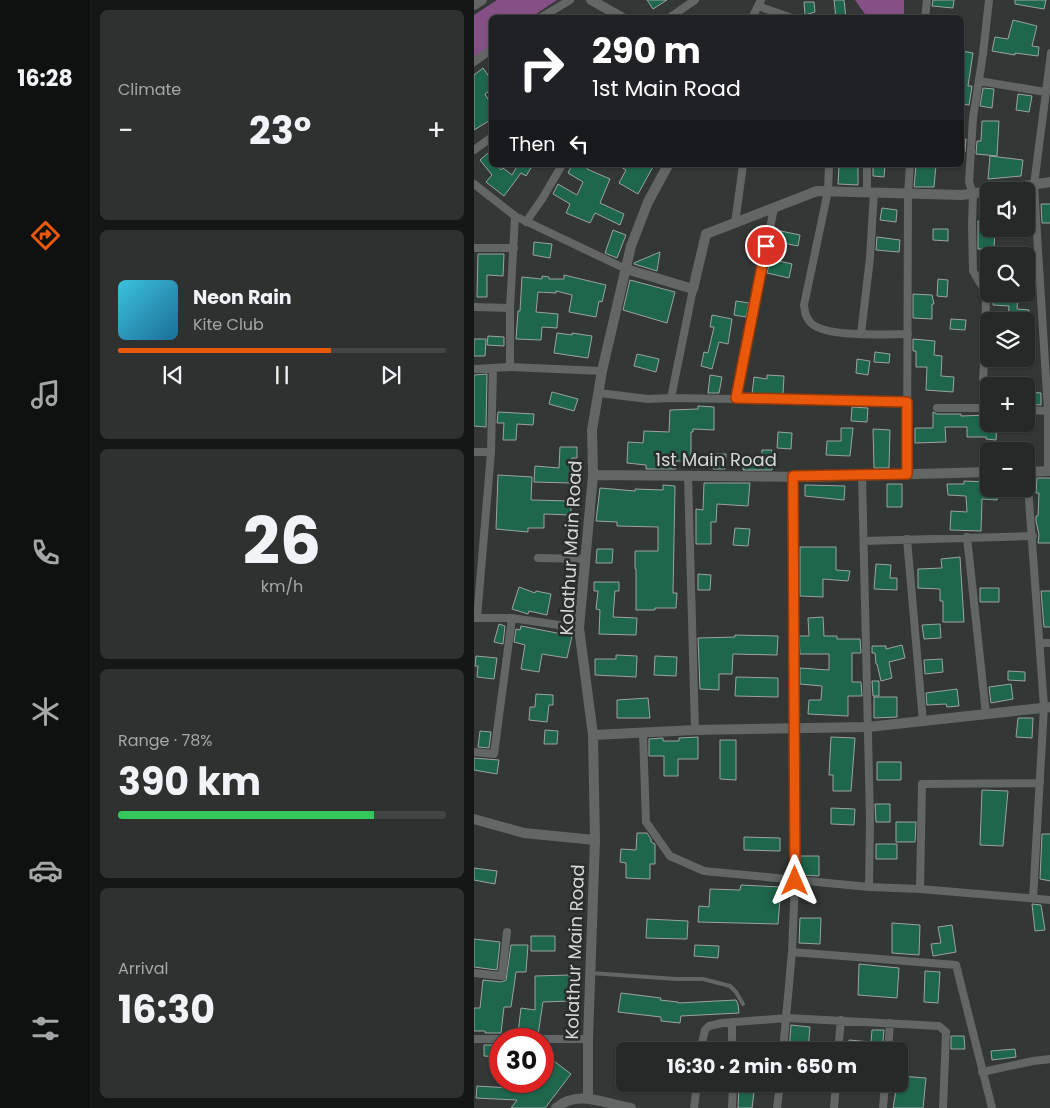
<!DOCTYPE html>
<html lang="en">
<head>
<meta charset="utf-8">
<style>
  :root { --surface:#262928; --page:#2e3130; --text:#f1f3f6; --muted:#a4a6a8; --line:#424545; --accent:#ea580c }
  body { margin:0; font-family:Poppins,sans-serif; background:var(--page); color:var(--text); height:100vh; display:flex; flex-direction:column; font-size:19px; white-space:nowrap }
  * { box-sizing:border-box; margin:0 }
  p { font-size:16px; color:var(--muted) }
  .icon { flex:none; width:28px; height:28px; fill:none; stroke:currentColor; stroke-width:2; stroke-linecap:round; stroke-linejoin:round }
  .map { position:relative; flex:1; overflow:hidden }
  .side { display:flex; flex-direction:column; gap:10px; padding:10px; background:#151716; width:384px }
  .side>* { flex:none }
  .hud { position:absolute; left:15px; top:15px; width:475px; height:152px; border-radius:8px; box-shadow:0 1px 4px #0004,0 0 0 1px var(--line); background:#202124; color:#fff; overflow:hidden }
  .fabs { position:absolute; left:506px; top:182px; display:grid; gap:10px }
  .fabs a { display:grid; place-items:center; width:55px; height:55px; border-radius:8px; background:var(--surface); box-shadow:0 1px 4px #0004,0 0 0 1px var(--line); font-size:25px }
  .speed { position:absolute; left:15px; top:1028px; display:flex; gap:10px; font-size:25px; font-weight:700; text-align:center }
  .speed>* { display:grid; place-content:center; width:65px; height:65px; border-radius:50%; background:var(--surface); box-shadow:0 1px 4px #0004,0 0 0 1px var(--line); line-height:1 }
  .speed .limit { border:8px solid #d22; background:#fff; color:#111 }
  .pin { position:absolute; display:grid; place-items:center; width:42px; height:42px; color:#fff; margin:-21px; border:2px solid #fff; border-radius:50%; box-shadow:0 1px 5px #0007 }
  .me { position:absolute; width:55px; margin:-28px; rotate:0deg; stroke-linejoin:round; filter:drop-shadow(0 0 4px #0008) }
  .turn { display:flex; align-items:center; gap:18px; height:105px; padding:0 20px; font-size:22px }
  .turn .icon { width:65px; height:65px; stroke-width:2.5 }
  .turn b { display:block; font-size:35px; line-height:42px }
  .then { display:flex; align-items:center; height:48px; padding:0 20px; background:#0003; gap:10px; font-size:19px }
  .big { font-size:38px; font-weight:700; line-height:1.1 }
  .side .widget { flex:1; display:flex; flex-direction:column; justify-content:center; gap:8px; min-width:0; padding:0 18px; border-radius:8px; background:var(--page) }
  .side .dial { align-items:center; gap:0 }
  .dial b { font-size:65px; line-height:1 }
  .song { display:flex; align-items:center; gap:15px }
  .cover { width:60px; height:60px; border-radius:8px; background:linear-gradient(135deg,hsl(190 70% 55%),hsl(200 70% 35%)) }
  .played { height:5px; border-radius:2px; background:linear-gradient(90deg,var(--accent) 65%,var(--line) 65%) }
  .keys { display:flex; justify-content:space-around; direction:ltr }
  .heat { display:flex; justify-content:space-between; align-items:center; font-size:28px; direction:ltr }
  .charge { height:8px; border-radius:4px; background:linear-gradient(90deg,#34c759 78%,var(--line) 0) }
  .trip { position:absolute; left:142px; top:1042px; width:292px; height:50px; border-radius:8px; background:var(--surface); box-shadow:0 1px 4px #0004,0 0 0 1px var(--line); font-weight:700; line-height:50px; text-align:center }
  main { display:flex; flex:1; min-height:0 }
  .tab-bar { display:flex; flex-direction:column; width:90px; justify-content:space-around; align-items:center; background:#0f1010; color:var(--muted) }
  .tab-bar .icon { width:35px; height:35px }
  .tab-bar .active { color:var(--accent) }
  .tab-bar b { font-size:22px; color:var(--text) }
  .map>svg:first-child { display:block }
</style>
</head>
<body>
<main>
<nav class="tab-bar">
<b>16:28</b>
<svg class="icon active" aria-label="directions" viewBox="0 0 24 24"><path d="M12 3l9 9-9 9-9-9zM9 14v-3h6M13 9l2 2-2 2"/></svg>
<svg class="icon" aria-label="music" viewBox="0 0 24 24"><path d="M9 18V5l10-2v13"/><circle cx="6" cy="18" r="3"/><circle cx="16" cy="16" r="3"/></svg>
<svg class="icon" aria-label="phone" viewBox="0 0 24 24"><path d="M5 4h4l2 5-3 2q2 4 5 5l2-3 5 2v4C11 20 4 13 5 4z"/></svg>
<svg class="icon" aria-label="climate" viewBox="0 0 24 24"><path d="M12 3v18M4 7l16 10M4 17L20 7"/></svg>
<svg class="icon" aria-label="car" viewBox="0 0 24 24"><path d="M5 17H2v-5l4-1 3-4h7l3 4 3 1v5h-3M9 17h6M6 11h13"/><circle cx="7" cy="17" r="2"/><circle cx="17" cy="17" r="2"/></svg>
<svg class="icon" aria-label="filters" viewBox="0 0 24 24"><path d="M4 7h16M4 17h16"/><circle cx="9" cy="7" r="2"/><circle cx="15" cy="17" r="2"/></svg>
</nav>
<section class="side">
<div class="widget"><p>Climate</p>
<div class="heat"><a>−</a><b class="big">23°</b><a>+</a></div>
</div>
<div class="widget">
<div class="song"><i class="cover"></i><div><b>Neon Rain</b><p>Kite Club</p></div></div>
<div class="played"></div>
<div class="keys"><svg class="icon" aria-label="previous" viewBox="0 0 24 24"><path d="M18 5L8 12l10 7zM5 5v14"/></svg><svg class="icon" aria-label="pause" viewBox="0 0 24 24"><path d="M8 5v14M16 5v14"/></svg><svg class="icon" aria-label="next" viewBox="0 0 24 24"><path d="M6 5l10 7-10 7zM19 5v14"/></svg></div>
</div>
<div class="widget dial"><b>26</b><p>km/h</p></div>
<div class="widget"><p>Range · 78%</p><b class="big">390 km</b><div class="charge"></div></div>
<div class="widget"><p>Arrival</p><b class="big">16:30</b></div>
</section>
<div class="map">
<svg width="577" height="1108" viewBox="0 0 577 1108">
  <rect width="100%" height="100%" fill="#333735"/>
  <path fill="#855085" d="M23 0H83L58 17 18 18 17 45 0 58V15Z
    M381 0H430V17H393Z"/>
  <path fill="#1e664c" stroke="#9da2a0" d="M173 0H193L179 9Z
    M360 0H370L372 18H362Z
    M459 0H480L479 8 458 6Z
    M541 0H572L570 9 541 4Z
    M330 2H340L341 12 331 15Z
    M539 20 563 26 558 46 565 47 564 56 541 53V55L518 51 521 37 534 39Z
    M488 51 499 53 494 86H498L495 105 488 104Z
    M9 68 18 81V89L11 94 18 106V119L0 130V75Z
    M509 88 520 89 518 108 506 106Z
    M544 94 558 96 555 112 542 110Z
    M508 121H525L523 156 502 154 503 141H507Z
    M488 139H492L491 152H488Z
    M14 153 18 158V165H23L27 170 29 168 38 175 44 165H52L57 168 52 176 47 173 30 196 12 182 18 175 6 160Z
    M516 156 549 160 547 176 514 179Z
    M98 165H115L113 169 136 179 126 203 150 214 146 225 121 213 116 223 92 213 96 204 79 194 84 184 103 195 109 182 94 173Z
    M144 165H180L164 194 145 183 152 170Z
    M365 165H384V185L364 184Z
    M399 165H411L410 177 399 176Z
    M442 165H462L460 187H440Z
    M567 204H577V223H568Z
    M408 208 423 210 422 222 406 220Z
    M504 221H515V229H521L520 249H504Z
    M459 229H474V241L459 240Z
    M139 230 152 235 143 258 131 253Z
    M302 230 326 235 324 246 299 241Z
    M403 237 426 240 425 252 402 250Z
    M60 242 78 244 76 258 59 255Z
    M186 252 183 271 160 264V263Z
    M4 254H30L29 276 13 275V297H3Z
    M296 259 318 264 315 278 293 273Z
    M90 275 132 285 128 302 125 301 122 317 95 312 98 295 82 291V293L64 292 62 312 84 314 83 328 68 327 67 340 42 339 44 311H46L48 277 68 279V276L75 277V279H90Z
    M464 279 474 280 473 297 463 296Z
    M156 280 201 292 193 323 149 310Z
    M439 294 458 295 460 304H458V319L439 318Z
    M520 294H544L543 309 555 310V321H534L535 306 519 305Z
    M262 301 275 303 272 317 260 315Z
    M238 315 258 319 254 344 245 342 238 369 227 366 230 352 234 353 240 327H236Z
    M477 319 492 320 491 330 476 329Z
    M83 333 98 335V333L118 336 114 358 80 353Z
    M14 336 30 337V346L13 345Z
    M0 339H12L11 356H0Z
    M439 339 461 341 460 355 468 356 467 376 480 377 479 392 452 390 453 367H442V351H439Z
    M401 352 416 354 415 363 400 362Z
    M163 354 185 359 182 372 160 366Z
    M383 359 396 361 394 375 382 373Z
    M13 374 12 427 0 426V375Z
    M236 375 248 377 245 393H234Z
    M293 375 310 376 309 394H278L280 377 293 379Z
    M78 392 104 399 100 411 75 404Z
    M552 392 567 393V405L552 404Z
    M224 406 240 407V430L219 429V432H217V461H202V469H172V465L153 463 154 442 169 443 170 431 195 432 196 410 224 409Z
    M378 407 394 408 393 422 377 421Z
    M24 412 60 414 59 425 43 424 42 440H29L30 423H23Z
    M459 412 463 414H487V416L515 415V424H523L522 440 512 439V437H493V427H471L472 442 441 443V428H459Z
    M367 428H379L376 456 352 455 353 441H367Z
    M399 429 416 430 415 468H400Z
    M304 432 318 433 317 449 303 448Z
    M86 447H103V458H98L96 483 60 482 61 466 85 468Z
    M288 450H298V470H269L270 456 288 457Z
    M240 454H252L251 469H239Z
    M24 475 58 477 57 500 97 501V515L70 514V528H54V532L22 529Z
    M563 478H577V543H564L565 535 562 521V516H564L565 493H562Z
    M490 481 515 482V489H524L523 500 508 499 507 531 476 530 477 511 493 512 492 496 474 495 473 484H490Z
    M230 483H276L274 506 243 504 242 522H237V544H222V509L229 510Z
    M413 484H428V507H413Z
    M189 485 201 486 199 593H203L202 608H181V610H162V569H161V551H184V527L143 526V522L122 521 126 488 161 491V489L189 490Z
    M331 485 371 486 370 500 331 496Z
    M261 528 276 529 274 546 259 545Z
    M326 547H362V570L376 571 374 581 349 579V597L326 596Z
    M123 549H139L138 563H122Z
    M486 557 490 622H469V601H466V589L444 588V569L468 568 467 559Z
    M402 564 417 565 416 578H423V590L400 589Z
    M224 574 237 575 236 590H224Z
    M120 582H145V591H141L139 617 163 618 162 635 125 634 126 610 122 609 124 591H120Z
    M45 587 61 593 62 591 77 594 73 615 55 611 54 614 38 609Z
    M506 588H525V602H506Z
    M567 591H577V627H570Z
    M349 617 350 636H363V639H386L387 653H378V682H387L388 696H374V716L334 714 335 700H347L348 686 326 684V668L355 670V654H326L325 636H335L334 618Z
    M25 624 31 626 29 644 20 642Z
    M466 624 467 638 450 639 448 625Z
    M47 626 98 636 93 658 68 654 65 672 47 669 51 645 40 642 42 629 46 630Z
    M261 635 304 636 303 655 259 654 258 674H245V690L226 689 224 638 261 637Z
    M428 645 431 658 415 662 418 678 407 681 403 664H402L401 653H398V646H412V649Z
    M142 655 163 656 162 677 121 675V659H142Z
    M2 656 23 658 20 679 3 677 4 666H1Z
    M181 656 203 657 202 676 180 675Z
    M468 659 469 672 451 674 450 660Z
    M534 671 551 672V681L534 680Z
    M262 677 304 678V697L261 696Z
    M398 681H405V696H399Z
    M537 684 539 699 517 703 515 687Z
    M483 689 485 706 473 707 472 704 453 705 452 693Z
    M62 694 79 695V705H75L73 722 55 720 56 707H61Z
    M400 697H423V717L400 718Z
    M174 698 176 718H143V700Z
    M544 718H559L558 738 542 737Z
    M71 730 84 731 83 744H70Z
    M6 731 17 732 15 748 4 747Z
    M224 737V759H204V776H190V756H175V739L189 738V741H205V738Z
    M357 737 381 738 377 791H359V775H355Z
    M246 740H262V780L246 779Z
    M0 758 25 760 23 774 0 770Z
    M403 762H427V780H403Z
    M508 790 534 791 529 846 506 845Z
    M401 804H416V822H402Z
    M357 808 381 809 380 825 357 824Z
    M422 822H442L441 842H422Z
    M163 833H173L177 839V842L181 844V864H176V879L152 878V863L146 862 147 849 162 850Z
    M568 834H577V881L566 879Z
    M270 837 306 838V851L270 850Z
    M402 844H423V859H402Z
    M326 856H345V876L327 875Z
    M0 868 23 871 21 884 0 880Z
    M267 885 307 887 304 924 224 922 225 906 235 907 236 889 266 890Z
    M558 904 567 905 571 930 561 931Z
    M326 918H347L346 944 325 943Z
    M173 919 214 921 213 939 172 938Z
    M418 923 446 925 445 955 418 953Z
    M478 925 482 952 459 956 457 944 467 943 464 927Z
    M57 936H81V951H57Z
    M0 939 26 942 23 970 0 967Z
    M37 945H54L52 972H42L37 1007H30L27 1033H11V1031H0V1008H6L9 980 27 982 32 980Z
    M221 945 245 946 244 958 220 956Z
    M385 964 425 968 423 998 384 995Z
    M451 971 466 972 464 1003 450 1002Z
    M96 975V1001L69 1002 64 1035 44 1033 47 1008 61 1010V976Z
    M147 993 187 998 186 1000 204 1002V1003L262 1000 264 1004 265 1013 207 1016 206 1023 187 1021V1017L144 1012Z
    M317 1025 336 1027 334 1051 315 1050Z
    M398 1030H410L408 1051H374L375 1040 397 1042Z
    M477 1036H490L491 1049H477Z
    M10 1045H25L24 1057 10 1056Z
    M541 1049 542 1057 518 1060 517 1051Z
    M76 1058 97 1074 71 1108H37L43 1100 2 1098 3 1086 52 1089 58 1081H69V1067Z
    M426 1076 452 1078 449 1108H419L423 1084H426Z
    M265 1084H281L278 1108H264Z"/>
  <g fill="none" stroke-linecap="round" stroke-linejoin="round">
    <path stroke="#626664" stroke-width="4" d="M116 973 202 979H229L256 986 262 992 269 1004"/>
    <path stroke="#626664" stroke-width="8" d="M284 6 318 18
      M66 18 96 0
      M195 18 221 0
      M278 18 287 0
      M340 18H353
      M451 18 453 0
      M577 53 560 185 574 411H577
      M0 62 18 49
      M505 81 571 92
      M0 150 18 137
      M355 165 354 191 330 305C331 312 331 317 337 323 352 338 412 334 434 334
      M393 165V192
      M0 184 41 216 152 269
      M52 222 68 199 88 165
      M261 223 269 165
      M0 248H40
      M0 307 36 308
      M387 334 396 258 400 192
      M36 367V308L41 216
      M0 369 36 367 128 371
      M509 378 511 350 512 293 499 271 498 225 499 193 495 182 499 118 509 54 515 0
      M125 393 174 399 197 398 219 289
      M197 398 433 402
      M262 398 300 208
      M463 408H515
      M552 410 574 411V471
      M0 452H17
      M553 472 570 707 559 899
      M433 474 434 193 436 165
      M388 475 396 820 395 887
      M214 476 221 730
      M493 537 512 714
      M433 539 449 722
      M390 541 559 536
      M64 558 111 559
      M0 618H38L105 628
      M3 618 17 452 19 369
      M566 643H577
      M169 733 172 822 196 856 230 871 395 887 446 889 577 900
      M0 752 20 754 38 618
      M446 889 448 784 566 783
      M318 952 482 965 518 1108
      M0 973 28 976 33 932
      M258 1022V1051
      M0 1039H26
      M69 1039H114
      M226 1051 231 1030 235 1026 248 1023 313 1018 465 1026 472 1032 469 1108
      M309 1051 318 952 321 881 319 476
      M364 1051 367 1020
      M414 1051 416 1023
      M508 1072 559 1061 577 1059
      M220 1108 223 1084
      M258 1108 259 1084
      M303 1108 306 1084
      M360 1108 362 1084
      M409 1108 411 1084"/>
    <path stroke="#626664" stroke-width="10" d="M117 0 149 18
      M0 5 8 0
      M152 269 219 289 232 234 343 191 488 195 577 182
      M552 472 577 471
      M119 475 336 477 515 472
      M119 735 221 730 394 727 577 707
      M0 819 50 833 121 840
      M114 1097V1039L121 840 119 735 105 628 119 475 118 430 128 371 157 246 174 202 194 165
      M82 1108C104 1089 131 1104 157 1108"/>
  </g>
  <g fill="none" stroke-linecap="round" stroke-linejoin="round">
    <defs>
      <path id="route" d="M292 246 262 398 433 402V474L319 476 321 881"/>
    </defs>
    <use href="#route" stroke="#983908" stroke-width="12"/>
    <use href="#route" stroke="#ea580c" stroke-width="9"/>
  </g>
  <g text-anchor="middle" stroke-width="5" stroke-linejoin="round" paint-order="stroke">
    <g font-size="18" fill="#d5d8d6" stroke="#292d2b">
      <text x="242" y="466">1st Main Road</text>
      <text transform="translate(97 548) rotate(-87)" y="6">Kolathur Main Road</text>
      <text transform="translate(101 952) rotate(-88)" y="6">Kolathur Main Road</text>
    </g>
  </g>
</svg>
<div class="fabs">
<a><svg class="icon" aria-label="sound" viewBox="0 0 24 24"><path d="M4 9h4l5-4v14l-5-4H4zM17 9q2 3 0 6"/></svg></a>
<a><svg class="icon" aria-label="search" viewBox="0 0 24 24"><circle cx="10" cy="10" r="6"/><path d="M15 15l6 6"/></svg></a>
<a><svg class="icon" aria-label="layers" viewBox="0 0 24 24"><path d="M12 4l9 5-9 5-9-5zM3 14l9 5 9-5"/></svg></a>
<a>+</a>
<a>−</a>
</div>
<div class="speed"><div class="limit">30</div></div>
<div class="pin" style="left:292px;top:246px;background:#d93025"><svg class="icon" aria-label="arrive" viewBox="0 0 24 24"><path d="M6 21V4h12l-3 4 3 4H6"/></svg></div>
<svg class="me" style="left:321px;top:881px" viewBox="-20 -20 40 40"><path d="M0-17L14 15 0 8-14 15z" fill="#ea580c" stroke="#fff" stroke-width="4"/></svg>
<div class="trip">16:30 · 2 min · 650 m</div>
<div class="hud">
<div class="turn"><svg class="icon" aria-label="right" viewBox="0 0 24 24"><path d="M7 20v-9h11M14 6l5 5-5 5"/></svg><div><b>290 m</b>1st Main Road</div></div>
<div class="then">Then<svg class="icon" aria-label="left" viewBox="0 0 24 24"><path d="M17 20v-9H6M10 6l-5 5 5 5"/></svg></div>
</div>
</div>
</main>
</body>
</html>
